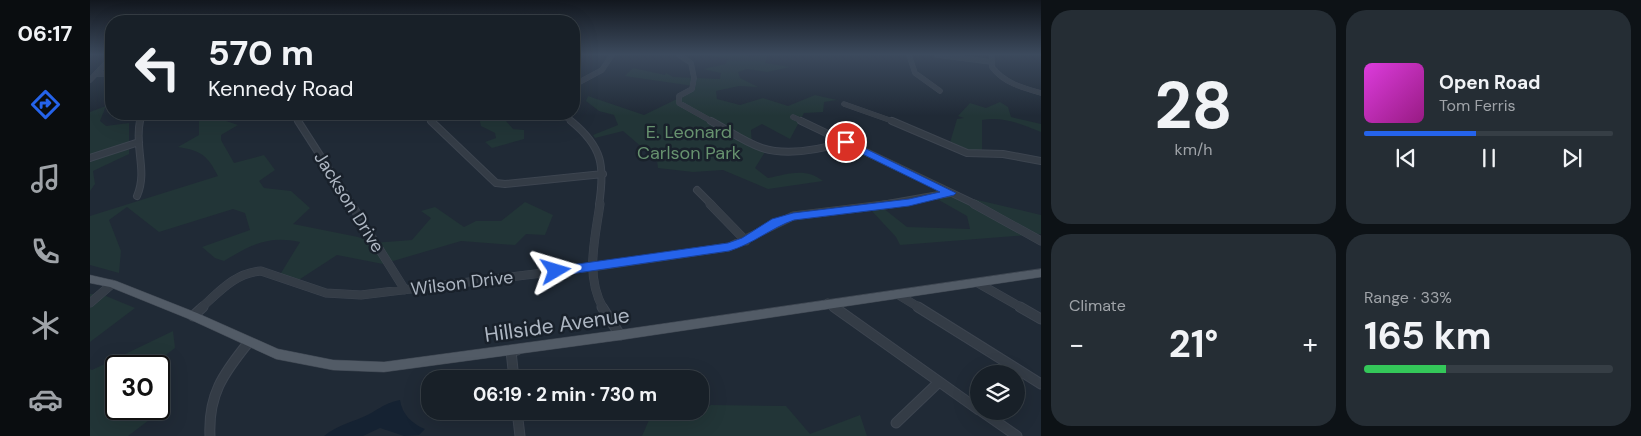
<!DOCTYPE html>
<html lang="en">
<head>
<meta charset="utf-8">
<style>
  :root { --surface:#182028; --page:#252d34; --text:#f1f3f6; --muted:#9fa3a8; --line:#363e45; --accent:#2563eb }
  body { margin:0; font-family:"DM Sans",sans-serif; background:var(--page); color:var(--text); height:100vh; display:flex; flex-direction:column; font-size:19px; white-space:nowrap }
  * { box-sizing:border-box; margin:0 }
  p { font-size:16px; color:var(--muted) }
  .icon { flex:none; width:28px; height:28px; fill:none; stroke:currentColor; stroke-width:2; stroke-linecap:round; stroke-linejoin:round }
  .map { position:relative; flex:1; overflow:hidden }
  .sheet { display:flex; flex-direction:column; gap:10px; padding:10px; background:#0d1216; width:600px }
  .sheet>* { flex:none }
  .hud { position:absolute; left:15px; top:15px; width:475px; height:105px; border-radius:20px; box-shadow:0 5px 20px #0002,0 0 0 1px var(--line); background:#182028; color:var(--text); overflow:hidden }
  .controls { position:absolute; left:880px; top:365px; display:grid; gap:10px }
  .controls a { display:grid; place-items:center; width:55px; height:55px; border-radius:50%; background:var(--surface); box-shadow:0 5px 20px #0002,0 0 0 1px var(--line); font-size:25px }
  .speed { position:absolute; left:15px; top:355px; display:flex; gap:10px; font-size:25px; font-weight:700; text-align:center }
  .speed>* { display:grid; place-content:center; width:65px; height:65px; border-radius:50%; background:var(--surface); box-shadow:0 5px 20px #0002,0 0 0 1px var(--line); line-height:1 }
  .speed .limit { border:2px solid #111; border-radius:8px; background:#fff; color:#111 }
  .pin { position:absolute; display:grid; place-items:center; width:42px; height:42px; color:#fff; margin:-21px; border:2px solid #fff; border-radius:50%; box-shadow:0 1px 5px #0007 }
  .me { position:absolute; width:55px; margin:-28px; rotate:83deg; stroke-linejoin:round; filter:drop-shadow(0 0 4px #0008) }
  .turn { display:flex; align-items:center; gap:18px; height:105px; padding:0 20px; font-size:22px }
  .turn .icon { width:65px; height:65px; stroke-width:2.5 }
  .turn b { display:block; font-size:35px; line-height:42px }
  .big { font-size:38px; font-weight:700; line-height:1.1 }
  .sheet .widget { flex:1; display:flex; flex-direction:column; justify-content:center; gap:8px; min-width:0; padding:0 18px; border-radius:20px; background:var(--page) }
  .sheet .dial { align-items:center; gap:0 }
  .dial b { font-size:65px; line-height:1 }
  .song { display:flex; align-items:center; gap:15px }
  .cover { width:60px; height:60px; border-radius:8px; background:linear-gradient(135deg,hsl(300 70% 55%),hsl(310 70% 35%)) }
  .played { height:5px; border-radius:2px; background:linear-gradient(90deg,var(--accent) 45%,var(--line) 45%) }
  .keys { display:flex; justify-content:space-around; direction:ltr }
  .heat { display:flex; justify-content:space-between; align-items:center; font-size:28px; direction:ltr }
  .charge { height:8px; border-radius:4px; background:linear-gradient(90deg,#34c759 33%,var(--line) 0) }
  .sheet .tiles { flex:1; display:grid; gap:10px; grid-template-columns:repeat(2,1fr) }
  .trip { position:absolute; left:331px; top:370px; width:288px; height:50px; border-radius:20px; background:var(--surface); box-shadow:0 5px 20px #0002,0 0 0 1px var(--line); font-weight:700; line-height:50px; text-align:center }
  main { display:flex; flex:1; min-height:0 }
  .tabs { display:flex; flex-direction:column; width:90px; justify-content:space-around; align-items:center; background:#0a0d10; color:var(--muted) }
  .tabs .icon { width:35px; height:35px }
  .tabs .selected { color:var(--accent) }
  .tabs b { font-size:22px; color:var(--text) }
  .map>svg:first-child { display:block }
</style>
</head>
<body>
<main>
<nav class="tabs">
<b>06:17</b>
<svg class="icon selected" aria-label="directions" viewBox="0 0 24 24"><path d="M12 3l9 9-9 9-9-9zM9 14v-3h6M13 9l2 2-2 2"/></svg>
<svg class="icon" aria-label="music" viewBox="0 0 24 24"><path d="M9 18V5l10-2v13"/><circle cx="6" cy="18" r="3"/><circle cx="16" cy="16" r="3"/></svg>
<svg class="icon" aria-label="phone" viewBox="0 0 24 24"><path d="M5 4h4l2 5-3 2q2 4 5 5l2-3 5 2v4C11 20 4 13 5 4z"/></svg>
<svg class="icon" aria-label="climate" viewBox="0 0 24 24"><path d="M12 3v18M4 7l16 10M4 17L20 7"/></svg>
<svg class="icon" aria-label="car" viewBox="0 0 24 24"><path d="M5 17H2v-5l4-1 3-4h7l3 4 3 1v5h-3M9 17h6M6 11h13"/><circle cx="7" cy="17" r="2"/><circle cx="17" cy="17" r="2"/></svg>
</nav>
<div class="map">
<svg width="951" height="436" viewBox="0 0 951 436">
  <rect width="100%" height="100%" fill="#202a36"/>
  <path fill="#223537" d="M618 55H655L660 57 676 55 675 63 700 67 677 72 657 69 648 72 650 78 668 87 649 86 626 91 627 99 650 105 673 98 698 106 725 95 747 100 734 102 733 112 714 113 700 139 672 124 661 130 662 145 675 152 665 168 678 178C698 174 716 167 733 181L678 189 633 170 603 172 568 168 567 160 533 131 505 138 503 135 528 125 524 115 509 111 496 101 498 96 554 115 587 99 603 86 535 76 543 68 575 75 576 73 583 77 630 79 631 73 613 69 636 64 638 59Z
    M910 102 918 107 921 117 951 124V132C931 124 913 116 892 120V156L859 146 867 119 874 118 868 116 880 103 896 108Z
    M16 106 10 121 16 126 39 123V154L3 171 5 184 0 191V112Z
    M109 114H127L133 120 148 125 131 135V140L144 163 174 155 185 170 169 181 174 188 201 191 220 208 203 224 268 237 283 243 322 240 341 218 331 211 345 207 374 227 386 221H411L435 202 463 215 455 235 436 234 425 245 371 241 293 264 247 255 204 283 188 278 210 242C178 235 161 245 134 261L125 258 112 247 160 230 155 213 143 209 69 232 37 207 19 220 31 251 29 273 0 265V216L128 176C117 155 112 151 88 147L109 135Z
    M382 114H424L416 121 423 129 434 130V139L402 148 395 142 406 138 405 133 391 126 389 117Z
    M862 194 951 215V234L810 245 806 237 780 209 793 208 817 227 880 229 877 216 847 199Z
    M0 294H11L45 308 0 342Z
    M83 331 85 348 61 366H26V409H64L67 414 38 436H0V369L2 370Z
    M621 405 696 406 720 434 770 415 777 436H552L563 411H610Z"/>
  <path fill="#152232" d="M310 400C312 414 322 424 335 429L329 435 314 436 290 428 273 436H234C246 426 259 423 273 417 289 410 292 404 310 400Z"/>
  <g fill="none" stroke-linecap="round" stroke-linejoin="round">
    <defs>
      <path id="minor-far3" d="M589 55 601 63 604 78 602 89 589 96V103L623 122
        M819 55 825 73 850 91
        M847 55 902 62
        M902 55V67C914 83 933 88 951 93
        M7 74H21
        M0 80 21 58
        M484 85 512 70 522 55
        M754 104 805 122
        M204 114 209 122
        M334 114 343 122
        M472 114 482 122
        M703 117 714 122
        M49 122 52 114"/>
      <path id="minor-far2" d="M208 121 262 205
        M341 121 406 183 415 184 513 174
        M481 121C513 147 515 166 509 205
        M621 121C638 130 654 142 672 148 697 156 732 149 756 142
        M711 121 887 205
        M802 121 877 153 913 154 951 161
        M0 158 49 142
        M607 190 622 205
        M47 196C58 171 44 147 50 121
        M792 205 860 193"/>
      <path id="minor-far1" d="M261 204 315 290
        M510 204C505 239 495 276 513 308
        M620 204 656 241
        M884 204 951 241
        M888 283 932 308
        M807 294 830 308
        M0 303 22 284
        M738 303 746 308
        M111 308C130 291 145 273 171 271L236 293 271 295 502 267 639 247 703 216 802 204"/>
      <path id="minor" d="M512 307 530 335
        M744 307 889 410
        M828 307 951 384
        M930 307 951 319
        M103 316 113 307
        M424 379 421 351 427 350
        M427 411 430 436
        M891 411 927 436
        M806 423 849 382
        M120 436C118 395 133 374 158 343"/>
      <path id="major" d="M951 269V277L530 340 294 372 243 370 186 359 99 319 20 287 0 283V275L26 281 107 313 188 349 243 360 294 362 530 330Z"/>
    </defs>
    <use href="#minor-far3" stroke="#3d4550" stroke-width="5.5"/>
    <use href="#minor-far2" stroke="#3d4550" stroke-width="8"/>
    <use href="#minor-far1" stroke="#3d4550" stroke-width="9"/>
    <use href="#minor" stroke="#3d4550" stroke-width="11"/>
    <use href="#major" stroke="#3d4550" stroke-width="1"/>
    <use href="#minor-far3" stroke="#343c46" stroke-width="5"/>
    <use href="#minor-far2" stroke="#343c46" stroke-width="6"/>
    <use href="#minor-far1" stroke="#343c46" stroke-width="8"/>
    <use href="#minor" stroke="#343c46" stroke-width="9"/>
    <use href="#major" fill="#525b66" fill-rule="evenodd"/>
  </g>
  <linearGradient id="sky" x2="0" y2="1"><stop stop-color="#12171e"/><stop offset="0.47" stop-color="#3c4a5d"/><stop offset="1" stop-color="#3c4a5d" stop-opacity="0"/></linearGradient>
  <rect width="951" height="116" fill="url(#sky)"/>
  <path fill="#2563eb" stroke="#184099" d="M756 139 866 193 864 195 819 206 704 220C681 228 663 244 639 251L466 276 460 271 466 267 638 243 652 238 682 219 703 213 819 199 850 192 752 144 751 142Z"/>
  <g text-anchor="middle" stroke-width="5" stroke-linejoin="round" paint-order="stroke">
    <g font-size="18" fill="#67926f" stroke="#19212b">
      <text x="599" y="138">E. Leonard<tspan x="599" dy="21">Carlson Park</tspan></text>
    </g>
    <g font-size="18" fill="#aeb7c3" stroke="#19212b">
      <text transform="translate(259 202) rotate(58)" y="6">Jackson Drive</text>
      <text transform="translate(372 283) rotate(-7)" y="6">Wilson Drive</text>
    </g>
    <g font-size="21" fill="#aeb7c3" stroke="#19212b">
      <text transform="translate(467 325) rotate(-8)" y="7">Hillside Avenue</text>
    </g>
  </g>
</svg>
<div class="controls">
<a><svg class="icon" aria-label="layers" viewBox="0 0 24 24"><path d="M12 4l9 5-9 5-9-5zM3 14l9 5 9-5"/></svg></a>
</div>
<div class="speed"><div class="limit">30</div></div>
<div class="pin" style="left:756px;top:142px;background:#d93025"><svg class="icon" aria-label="arrive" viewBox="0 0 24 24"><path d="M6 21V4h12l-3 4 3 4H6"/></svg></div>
<svg class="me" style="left:466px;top:271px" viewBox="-20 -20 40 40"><path d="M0-17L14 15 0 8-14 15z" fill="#2563eb" stroke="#fff" stroke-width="4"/></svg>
<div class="trip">06:19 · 2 min · 730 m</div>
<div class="hud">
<div class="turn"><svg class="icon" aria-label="left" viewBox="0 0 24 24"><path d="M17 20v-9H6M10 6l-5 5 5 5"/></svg><div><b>570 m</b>Kennedy Road</div></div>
</div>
</div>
<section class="sheet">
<div class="tiles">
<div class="widget dial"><b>28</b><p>km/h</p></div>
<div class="widget">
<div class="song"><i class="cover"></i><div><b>Open Road</b><p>Tom Ferris</p></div></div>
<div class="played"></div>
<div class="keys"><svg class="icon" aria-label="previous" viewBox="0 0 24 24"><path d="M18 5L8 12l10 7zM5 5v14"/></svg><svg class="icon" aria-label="pause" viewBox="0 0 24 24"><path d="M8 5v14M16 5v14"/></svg><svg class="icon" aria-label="next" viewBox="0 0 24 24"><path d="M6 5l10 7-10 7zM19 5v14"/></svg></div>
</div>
<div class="widget"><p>Climate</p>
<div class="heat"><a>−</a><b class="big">21°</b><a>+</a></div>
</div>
<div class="widget"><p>Range · 33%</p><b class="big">165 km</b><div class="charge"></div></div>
</div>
</section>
</main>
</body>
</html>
